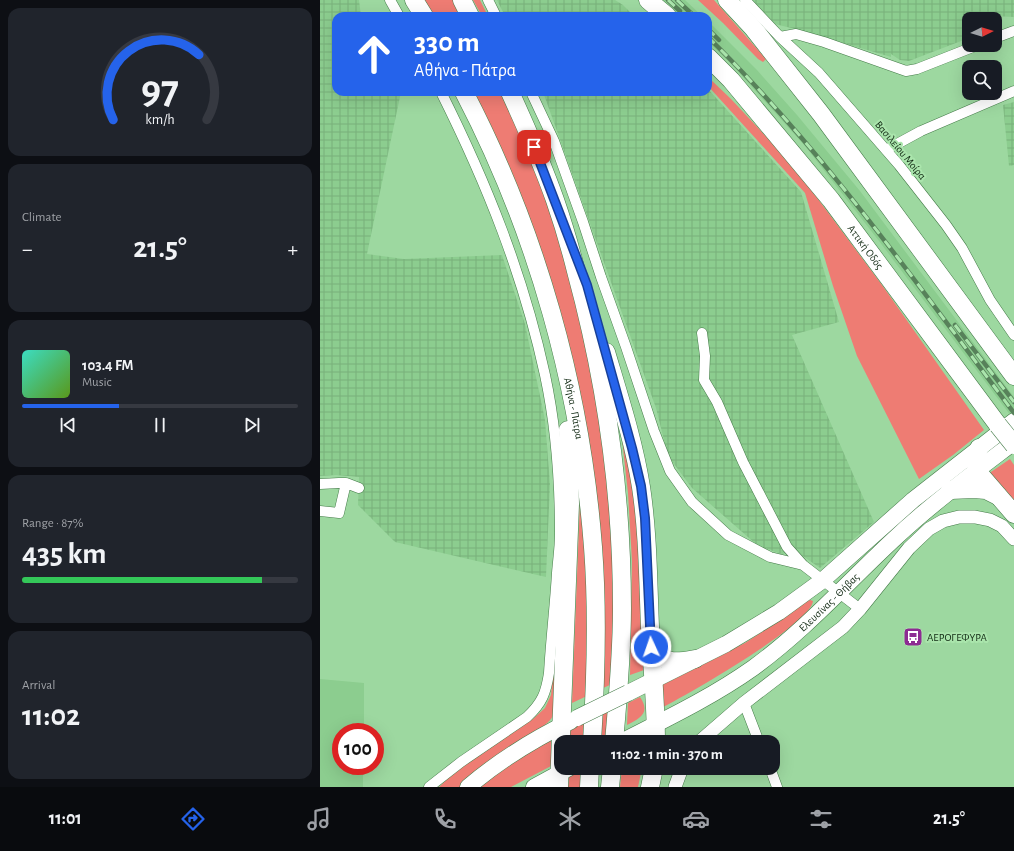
<!DOCTYPE html>
<html lang="en">
<head>
<meta charset="utf-8">
<style>
  :root { --surface:#171b24; --page:#20242c; --text:#f1f3f6; --muted:#9ea1a6; --line:#363941; --accent:#2563eb }
  body { margin:0; font-family:"Alegreya Sans",sans-serif; background:var(--page); color:var(--text); height:100vh; display:flex; flex-direction:column; font-size:15px; white-space:nowrap }
  * { box-sizing:border-box; margin:0 }
  p { font-size:13px; color:var(--muted) }
  .icon { flex:none; width:22px; height:22px; fill:none; stroke:currentColor; stroke-width:2; stroke-linecap:round; stroke-linejoin:round }
  .map { position:relative; flex:1; overflow:hidden }
  .drawer { display:flex; flex-direction:column; gap:8px; padding:8px; background:#0d0f14; width:320px }
  .drawer>* { flex:none }
  .guide { position:absolute; left:12px; top:12px; width:380px; height:84px; border-radius:12px; box-shadow:0 4px 16px #0002; background:#2563eb; color:#fff; overflow:hidden }
  .needle { width:26px; rotate:85deg }
  .fabs { position:absolute; left:642px; top:12px; display:grid; gap:8px }
  .fabs a { display:grid; place-items:center; width:40px; height:40px; border-radius:8px; background:var(--surface); box-shadow:0 4px 16px #0002; font-size:20px }
  .speed { position:absolute; left:12px; top:723px; display:flex; gap:8px; font-size:20px; font-weight:700; text-align:center }
  .speed>* { display:grid; place-content:center; width:52px; height:52px; border-radius:50%; background:var(--surface); box-shadow:0 4px 16px #0002; line-height:1 }
  .speed .limit { border:6px solid #d22; background:#fff; color:#111 }
  .pin { position:absolute; display:grid; place-items:center; width:34px; height:34px; color:#fff; margin:-17px; border-radius:8px; box-shadow:0 2px 6px #0006 }
  .me { position:absolute; width:44px; margin:-22px; rotate:357deg; stroke-linejoin:round; filter:drop-shadow(0 0 3px #0008) }
  .turn { display:flex; align-items:center; gap:14px; height:84px; padding:0 16px; font-size:18px }
  .turn .icon { width:52px; height:52px; stroke-width:2.5 }
  .turn b { display:block; font-size:28px; line-height:34px }
  .big { font-size:30px; font-weight:700; line-height:1.1 }
  .drawer .card { flex:1; display:flex; flex-direction:column; justify-content:center; gap:6px; min-width:0; padding:0 14px; border-radius:12px; background:var(--page) }
  .drawer .dial { align-items:center; gap:0 }
  .dial svg { height:104px; overflow:visible; fill:none; stroke:var(--line); stroke-width:7; stroke-linecap:round; text-anchor:middle }
  .dial text { fill:var(--text); stroke:none }
  .song { display:flex; align-items:center; gap:12px }
  .cover { width:48px; height:48px; border-radius:6px; background:linear-gradient(135deg,hsl(170 70% 55%),hsl(90 70% 35%)) }
  .played { height:4px; border-radius:2px; background:linear-gradient(90deg,var(--accent) 35%,var(--line) 35%) }
  .keys { display:flex; justify-content:space-around; direction:ltr }
  .heat { display:flex; justify-content:space-between; align-items:center; font-size:22px; direction:ltr }
  .charge { height:6px; border-radius:3px; background:linear-gradient(90deg,#34c759 87%,var(--line) 0) }
  .trip { position:absolute; left:234px; top:735px; width:226px; height:40px; border-radius:12px; background:var(--surface); box-shadow:0 4px 16px #0002; font-weight:700; line-height:40px; text-align:center }
  .menu { display:flex; height:64px; justify-content:space-around; align-items:center; background:#090b0e; color:var(--muted) }
  .menu .icon { width:28px; height:28px }
  .menu .on { color:var(--accent) }
  .menu b { font-size:18px; color:var(--text) }
  main { display:flex; flex:1; min-height:0 }
  .map>svg:first-child { display:block }
</style>
</head>
<body>
<main>
<section class="drawer">
<div class="card dial"><svg viewBox="0 0 100 80">
<path d="M14 69A42 42 0 1 1 86 69"/>
<path d="M14 69A42 42 0 0 1 80 19" stroke="#2563eb"/>
<text x="50" y="56" font-size="32" font-weight="700">97</text>
<text x="50" y="72" font-size="11">km/h</text>
</svg></div>
<div class="card"><p>Climate</p>
<div class="heat"><a>−</a><b class="big">21.5°</b><a>+</a></div>
</div>
<div class="card">
<div class="song"><i class="cover"></i><div><b>103.4 FM</b><p>Music</p></div></div>
<div class="played"></div>
<div class="keys"><svg class="icon" aria-label="previous" viewBox="0 0 24 24"><path d="M18 5L8 12l10 7zM5 5v14"/></svg><svg class="icon" aria-label="pause" viewBox="0 0 24 24"><path d="M8 5v14M16 5v14"/></svg><svg class="icon" aria-label="next" viewBox="0 0 24 24"><path d="M6 5l10 7-10 7zM19 5v14"/></svg></div>
</div>
<div class="card"><p>Range · 87%</p><b class="big">435 km</b><div class="charge"></div></div>
<div class="card"><p>Arrival</p><b class="big">11:02</b></div>
</section>
<div class="map">
<svg width="694" height="787" viewBox="0 0 694 787">
  <defs>
    <pattern id="industrial-grid" width="8" height="8" patternUnits="userSpaceOnUse"><rect width="8" height="8" fill="#8ccd8f"/><path d="M0 4h8M4 0v8" fill="none" stroke="#78b07a"/></pattern>
  </defs>
  <rect width="100%" height="100%" fill="#9dd8a0"/>
  <path fill="#8ccd8f" d="M343 0H365L382 16H361Z
    M388 21 437 70 477 115 540 191 691 393 694 397V420L559 241 485 146 413 66 388 42Z
    M0 679 44 683V732H21V766H43V787H0Z"/>
  <path fill="url(#industrial-grid)" d="M0 0H39L41 16H16V92H81L47 254 84 259 182 255 205 324 225 420 230 484 226 577 75 542 38 505 39 477 16 475 0 476Z
    M177 0H295L303 5 314 16H185Z
    M432 0H694V17L672 16V19H649V38L589 61 580 60 571 54V57L483 31 455 24Z
    M388 89 481 192 519 322 472 335 554 522 500 568 477 552 461 554 437 545 372 488 348 456 336 408 223 92H388Z
    M694 102V165L689 166 683 105Z"/>
  <path fill="#ee7c73" d="M102 0H134L143 16H111Z
    M153 0H160L168 16H162Z
    M378 0H394L446 59 443 62 438 59 403 23Z
    M388 77 411 99 454 145 492 191 562 285 664 430 633 455 599 479 537 356 513 286 485 193 388 86Z
    M151 92H183L218 173 254 289 284 440 295 578 292 684 281 689 267 443Z
    M302 439 317 487 327 669 310 675 312 561 308 493Z
    M690 459 694 465V502L668 474Z
    M260 500H262L269 606V695L252 703Z
    M242 587 235 712C229 727 214 730 202 739 180 754 159 769 140 787H119L143 764 213 719 225 708 231 695Z
    M490 600 493 601C490 625 368 694 343 707L340 685 425 643 469 614 485 602Z
    M320 697C331 713 320 718 307 725L308 703Z
    M290 709 288 734 279 739 280 714Z
    M269 720 267 742H249L250 730Z
    M231 740 233 765 191 787H159L200 758Z
    M261 768 263 787H248L249 774Z
    M302 768H322L318 787H300Z"/>
  <g fill="none" stroke-linecap="round" stroke-linejoin="round">
    <defs>
      <path id="minor" d="M70 0 79 16
        M168 0 176 16
        M425 0 460 37 499 73 579 165 626 225 642 248 670 300 694 335
        M460 37 476 34 504 42 586 71 597 69 658 45
        M675 38 694 31
        M211 92 234 141 263 222 281 277 306 347 334 431 350 471 372 502 408 535 450 557 483 565
        M566 150 601 131 694 91
        M382 333 385 356 384 380 397 402 423 462 467 547 483 565 540 609
        M0 484 19 483H26
        M0 511 19 513 26 483 39 488
        M424 703 439 742
        M450 768 457 787
        M109 787 141 762 207 717C222 703 226 693 229 673 231 639 235 606 237 573 238 560 240 547 240 534 240 481 236 426 225 375 203 274 167 184 121 92"/>
      <path id="tertiary" d="M379 742 424 703 523 627 540 609 589 548 609 529 623 521 639 517H655L670 520 682 526 694 539
        M355 787 362 768"/>
      <g id="primary">
        <path d="M308 693 406 644 459 612 503 580 593 500 694 421"/>
        <path id="s1" d="M301 742C346 719 392 697 433 668 484 631 526 584 572 541 610 505 652 474 694 442"/>
        <path d="M148 787C180 760 214 739 251 721"/>
        <path d="M214 787 249 768"/>
      </g>
      <g id="motorway">
        <path d="M94 0 104 16"/>
        <path d="M142 0 150 16"/>
        <path d="M328 0 347 16"/>
        <path d="M407 0 433 28 501 114 694 376"/>
        <path id="s2" d="M388 57 411 80 511 200 678 425"/>
        <path id="s3" d="M144 92C217 232 261 389 273 547 278 612 276 677 272 742"/>
        <path d="M190 92C206 127 222 163 235 200 243 223 250 247 256 271 286 381 302 494 302 608 302 653 298 698 294 742"/>
        <path d="M286 352C299 396 314 442 321 487 328 533 328 580 330 627 332 665 336 704 336 742"/>
        <path d="M659 448 655 460 657 471 694 514"/>
        <path d="M630 490 654 489 666 490 678 496"/>
        <path d="M331 647C345 664 354 663 375 659"/>
        <path d="M239 787 250 504 248 430"/>
        <path d="M269 787 270 768"/>
        <path d="M290 787 292 768"/>
        <path d="M330 787 334 768"/>
      </g>
    </defs>
    <use href="#minor" stroke="#447b48" stroke-width="11"/>
    <use href="#tertiary" stroke="#447b48" stroke-width="14"/>
    <use href="#primary" stroke="#447b48" stroke-width="17"/>
    <use href="#motorway" stroke="#447b48" stroke-width="19"/>
    <use href="#minor" stroke="#fff" stroke-width="10"/>
    <use href="#tertiary" stroke="#fff" stroke-width="13"/>
    <use href="#primary" stroke="#fff" stroke-width="16"/>
    <use href="#motorway" stroke="#fff" stroke-width="18"/>
    <defs>
      <path id="rail" d="M348 0 360 11
        M357 0 374 16
        M388 29 399 40
        M388 37C504 151 597 284 694 413
        M635 325 694 402"/>
    </defs>
    <use href="#rail" stroke="#57815a" stroke-width="4.5"/>
    <use href="#rail" stroke="#aae5ac" stroke-width="3" stroke-dasharray="9" stroke-linecap="butt"/>
    <defs>
      <path id="primary-bridge" d="M257 718 308 693"/>
      <path id="motorway-bridge" d="M678 425 694 445"/>
    </defs>
    <use href="#primary-bridge" stroke="#447b48" stroke-width="17" stroke-linecap="butt"/>
    <use href="#motorway-bridge" stroke="#447b48" stroke-width="19" stroke-linecap="butt"/>
    <use href="#primary-bridge" stroke="#fff" stroke-width="16"/>
    <use href="#motorway-bridge" stroke="#fff" stroke-width="18"/>
  </g>
  <g fill="none" stroke-linecap="round" stroke-linejoin="round">
    <defs>
      <path id="route" d="M214 147 267 285 312 448 321 486 325 518 331 647"/>
    </defs>
    <use href="#route" stroke="#184099" stroke-width="10"/>
    <use href="#route" stroke="#2563eb" stroke-width="7"/>
  </g>
  <defs>
    <symbol id="bus-square" viewBox="-11 -11 22 22"><rect x="-9" y="-9" width="18" height="18" rx="4" fill="#8d2a92" stroke="#aae5ac"/><path d="M-5-6H5V4H4V6H2V4H-2V6H-4V4H-5ZM-3.5-4V0h7V-4ZM-3.5 1.2v1.5H-2V1.2ZM2 1.2v1.5H3.5V1.2Z" fill="#fff"/></symbol>
  </defs>
  <g fill-rule="evenodd">
    <use href="#bus-square" x="582" y="626" width="22" height="22"/>
  </g>
  <g text-anchor="middle" stroke-width="4" stroke-linejoin="round" paint-order="stroke">
    <g font-size="11" fill="#112913" stroke="#aae5ac">
      <text transform="translate(581 150) rotate(50)" y="4">Βασιλείου Μοίρα</text>
      <text dy="4" stroke="none"><textPath href="#s2" startOffset="247">Αττική Οδός</textPath></text>
      <text dy="4" stroke="none"><textPath href="#s3" startOffset="336">Αθήνα - Πάτρα</textPath></text>
      <text dy="4" stroke="none"><textPath href="#s1" startOffset="252">Ελευσίνας - Θήβας</textPath></text>
    </g>
    <g font-size="11" fill="#112913" stroke="#aae5ac" text-anchor="start">
      <text x="607" y="641">ΑΕΡΟΓΕΦΥΡΑ</text>
    </g>
  </g>
</svg>
<div class="fabs">
<a><svg class="needle" viewBox="-14 -14 28 28"><path d="M0-13l5 13h-10z" fill="#e53935"/><path d="M0 13l5-13h-10z" fill="#9ea1a6"/></svg></a>
<a><svg class="icon" aria-label="search" viewBox="0 0 24 24"><circle cx="10" cy="10" r="6"/><path d="M15 15l6 6"/></svg></a>
</div>
<div class="speed"><div class="limit">100</div></div>
<div class="pin" style="left:214px;top:147px;background:#d93025"><svg class="icon" aria-label="arrive" viewBox="0 0 24 24"><path d="M6 21V4h12l-3 4 3 4H6"/></svg></div>
<svg class="me" style="left:331px;top:647px" viewBox="-20 -20 40 40"><circle r="17" fill="#2563eb" stroke="#fff" stroke-width="3"/><path d="M0-11L8 9 0 5-8 9z" fill="#fff"/></svg>
<div class="trip">11:02 · 1 min · 370 m</div>
<div class="guide">
<div class="turn"><svg class="icon" aria-label="ahead" viewBox="0 0 24 24"><path d="M12 20V5M6 11l6-6 6 6"/></svg><div><b>330 m</b>Αθήνα - Πάτρα</div></div>
</div>
</div>
</main>
<nav class="menu">
<b>11:01</b>
<svg class="icon on" aria-label="directions" viewBox="0 0 24 24"><path d="M12 3l9 9-9 9-9-9zM9 14v-3h6M13 9l2 2-2 2"/></svg>
<svg class="icon" aria-label="music" viewBox="0 0 24 24"><path d="M9 18V5l10-2v13"/><circle cx="6" cy="18" r="3"/><circle cx="16" cy="16" r="3"/></svg>
<svg class="icon" aria-label="phone" viewBox="0 0 24 24"><path d="M5 4h4l2 5-3 2q2 4 5 5l2-3 5 2v4C11 20 4 13 5 4z"/></svg>
<svg class="icon" aria-label="climate" viewBox="0 0 24 24"><path d="M12 3v18M4 7l16 10M4 17L20 7"/></svg>
<svg class="icon" aria-label="car" viewBox="0 0 24 24"><path d="M5 17H2v-5l4-1 3-4h7l3 4 3 1v5h-3M9 17h6M6 11h13"/><circle cx="7" cy="17" r="2"/><circle cx="17" cy="17" r="2"/></svg>
<svg class="icon" aria-label="filters" viewBox="0 0 24 24"><path d="M4 7h16M4 17h16"/><circle cx="9" cy="7" r="2"/><circle cx="15" cy="17" r="2"/></svg>
<b>21.5°</b>
</nav>
</body>
</html>
